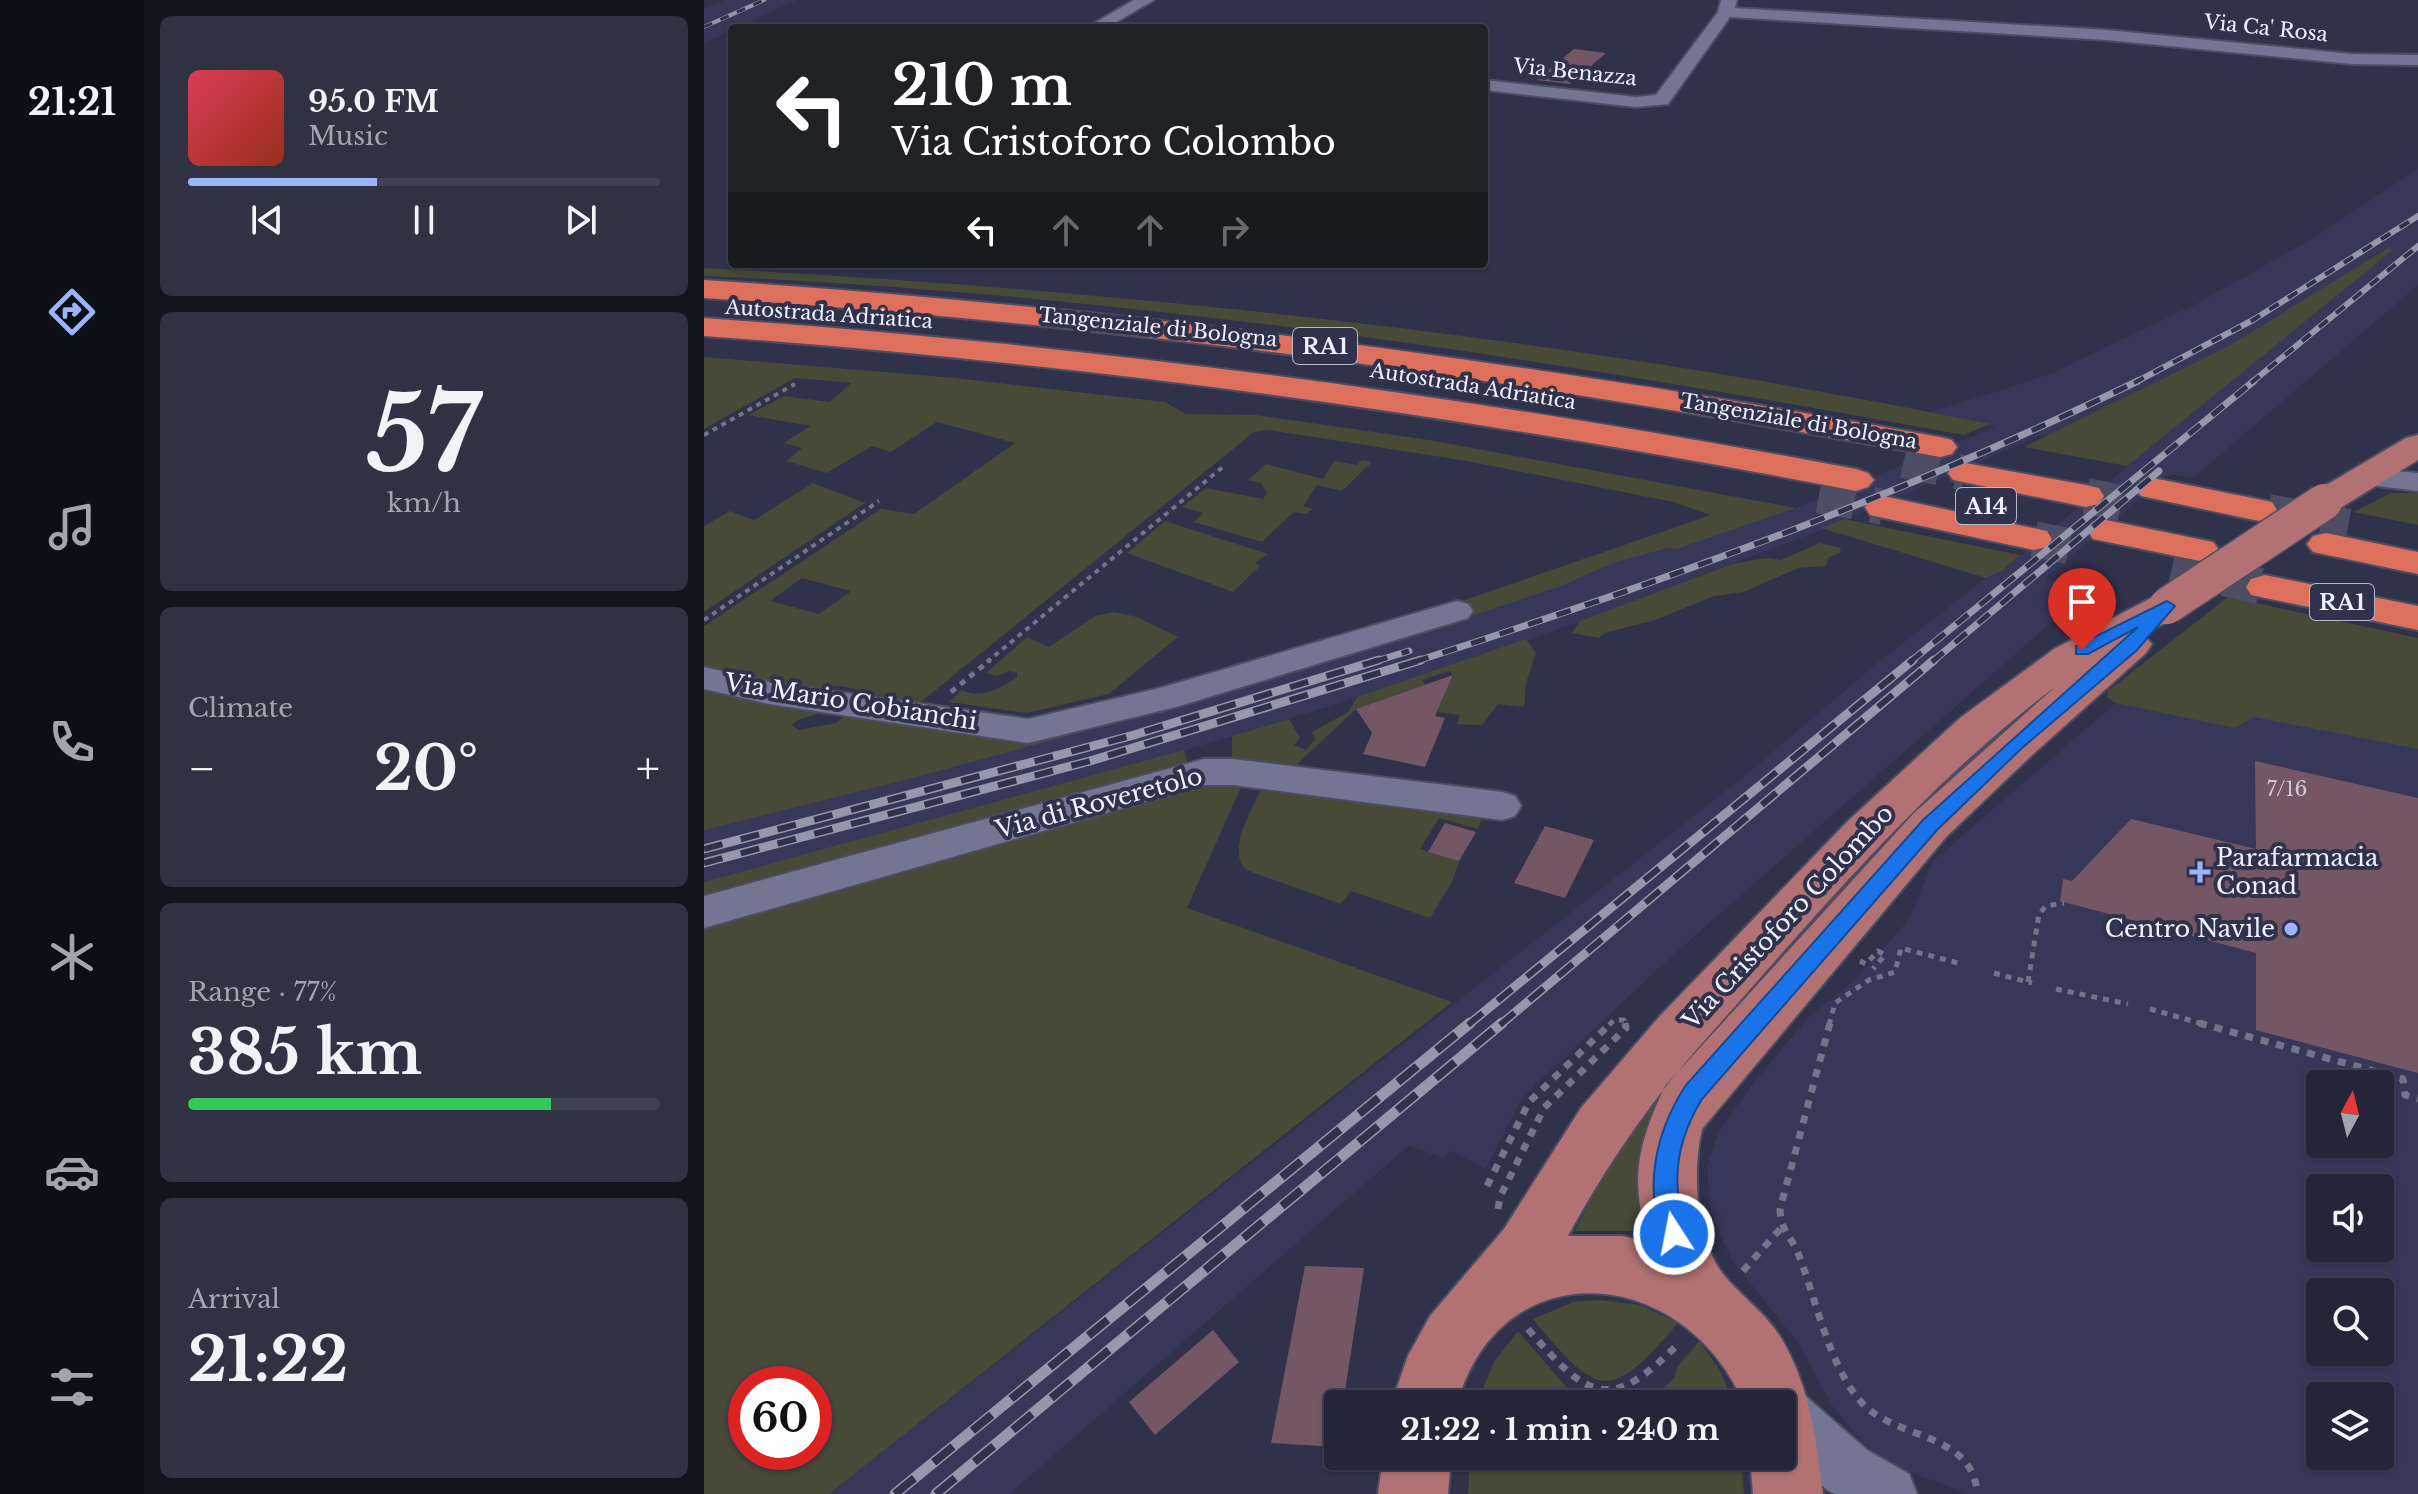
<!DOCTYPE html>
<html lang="en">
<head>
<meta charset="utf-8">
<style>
  :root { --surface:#242538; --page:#303143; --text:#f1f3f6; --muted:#a3a5ae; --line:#414253; --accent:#9ab5fd }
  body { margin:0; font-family:"Libre Baskerville",serif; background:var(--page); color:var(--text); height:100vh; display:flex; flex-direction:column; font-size:30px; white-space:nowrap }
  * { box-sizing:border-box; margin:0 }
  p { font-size:26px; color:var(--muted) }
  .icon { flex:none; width:44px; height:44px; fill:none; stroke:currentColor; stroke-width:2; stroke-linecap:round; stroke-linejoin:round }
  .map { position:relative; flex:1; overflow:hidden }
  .panel { display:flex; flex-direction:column; gap:16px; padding:16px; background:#14141f; width:560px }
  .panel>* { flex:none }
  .banner { position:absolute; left:24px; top:24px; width:760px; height:244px; border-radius:8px; box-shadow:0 2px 6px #0004,0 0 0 2px var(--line); background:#202124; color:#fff; overflow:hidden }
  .needle { width:52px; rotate:7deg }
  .buttons { position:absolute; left:1602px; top:1070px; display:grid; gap:16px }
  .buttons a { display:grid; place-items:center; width:88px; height:88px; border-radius:8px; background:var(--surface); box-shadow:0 2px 6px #0004,0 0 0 2px var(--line); font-size:40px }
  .speed { position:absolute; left:24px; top:1366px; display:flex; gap:16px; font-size:40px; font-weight:700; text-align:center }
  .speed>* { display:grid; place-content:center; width:104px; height:104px; border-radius:50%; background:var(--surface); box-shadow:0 2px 6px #0004,0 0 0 2px var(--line); line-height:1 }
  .speed .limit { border:12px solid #d22; background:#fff; color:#111 }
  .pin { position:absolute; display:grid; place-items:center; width:68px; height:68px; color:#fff; margin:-82px -34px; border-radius:50% 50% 50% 0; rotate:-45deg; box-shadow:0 0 8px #0007 }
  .pin .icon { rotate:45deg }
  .me { position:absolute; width:88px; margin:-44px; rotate:349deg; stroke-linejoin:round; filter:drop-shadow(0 0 6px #0008) }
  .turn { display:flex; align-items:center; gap:28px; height:168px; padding:0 32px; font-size:36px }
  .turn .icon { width:104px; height:104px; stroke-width:2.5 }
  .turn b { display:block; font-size:56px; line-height:68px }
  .lanes { display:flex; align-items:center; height:76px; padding:0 32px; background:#0003; justify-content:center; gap:40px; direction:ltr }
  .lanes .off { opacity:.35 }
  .big { font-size:60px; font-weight:700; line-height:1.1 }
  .panel .card { flex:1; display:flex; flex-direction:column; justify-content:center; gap:12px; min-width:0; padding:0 28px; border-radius:12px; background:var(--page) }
  .panel .dial { align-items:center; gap:0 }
  .dial b { font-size:104px; line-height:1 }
  .song { display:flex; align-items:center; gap:24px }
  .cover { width:96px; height:96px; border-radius:12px; background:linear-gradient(135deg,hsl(350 70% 55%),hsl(10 70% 35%)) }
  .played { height:8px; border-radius:4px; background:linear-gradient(90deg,var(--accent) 40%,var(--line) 40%) }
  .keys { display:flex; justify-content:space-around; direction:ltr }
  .heat { display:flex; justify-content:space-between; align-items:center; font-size:44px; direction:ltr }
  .charge { height:12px; border-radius:6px; background:linear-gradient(90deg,#34c759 77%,var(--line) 0) }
  .trip { position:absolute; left:620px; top:1390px; width:472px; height:80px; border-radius:8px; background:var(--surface); box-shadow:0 2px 6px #0004,0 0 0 2px var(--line); font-weight:700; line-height:80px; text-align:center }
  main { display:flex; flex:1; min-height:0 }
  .menu { display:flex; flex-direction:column; width:144px; justify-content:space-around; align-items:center; background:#0e0f16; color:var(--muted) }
  .menu .icon { width:56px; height:56px }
  .menu .current { color:var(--accent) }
  .menu b { font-size:36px; color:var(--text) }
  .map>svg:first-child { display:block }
</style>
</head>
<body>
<main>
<nav class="menu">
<b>21:21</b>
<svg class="icon current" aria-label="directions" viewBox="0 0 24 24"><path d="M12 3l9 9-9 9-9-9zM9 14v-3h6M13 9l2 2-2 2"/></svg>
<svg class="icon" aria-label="music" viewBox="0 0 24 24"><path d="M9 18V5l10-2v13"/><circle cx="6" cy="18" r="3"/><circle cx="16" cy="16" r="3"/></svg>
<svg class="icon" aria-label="phone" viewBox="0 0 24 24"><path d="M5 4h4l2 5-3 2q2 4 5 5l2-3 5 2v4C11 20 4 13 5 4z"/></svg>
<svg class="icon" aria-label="climate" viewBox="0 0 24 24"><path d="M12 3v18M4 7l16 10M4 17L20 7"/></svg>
<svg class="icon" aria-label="car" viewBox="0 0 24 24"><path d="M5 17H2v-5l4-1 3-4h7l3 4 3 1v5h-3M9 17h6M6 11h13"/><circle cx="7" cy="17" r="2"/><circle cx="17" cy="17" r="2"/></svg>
<svg class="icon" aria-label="filters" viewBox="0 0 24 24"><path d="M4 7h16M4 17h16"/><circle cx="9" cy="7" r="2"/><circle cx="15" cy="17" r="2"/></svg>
</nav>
<section class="panel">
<div class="card">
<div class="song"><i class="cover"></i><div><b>95.0 FM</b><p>Music</p></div></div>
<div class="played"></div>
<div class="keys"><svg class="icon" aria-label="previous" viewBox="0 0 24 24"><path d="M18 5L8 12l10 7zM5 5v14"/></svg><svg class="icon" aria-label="pause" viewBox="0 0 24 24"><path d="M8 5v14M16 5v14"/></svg><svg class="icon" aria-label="next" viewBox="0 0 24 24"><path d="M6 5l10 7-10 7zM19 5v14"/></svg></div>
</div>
<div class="card dial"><b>57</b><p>km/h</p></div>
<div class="card"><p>Climate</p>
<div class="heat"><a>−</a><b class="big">20°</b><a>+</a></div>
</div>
<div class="card"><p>Range · 77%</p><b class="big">385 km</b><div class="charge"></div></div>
<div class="card"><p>Arrival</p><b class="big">21:22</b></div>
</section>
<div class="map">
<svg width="1714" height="1494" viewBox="0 0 1714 1494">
  <rect width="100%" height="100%" fill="#30314b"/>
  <path fill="#373859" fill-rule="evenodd" d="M21 0H93L0 43V8Z
    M1714 169V285L1489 478 1464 474 1342 578 1379 590 1341 628 960 963 818 1098 782 1169 747 1151 740 1158 704 1146 305 1494H125L1037 779 1171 665 1282 578 1298 571 1424 466 1397 447 1338 435 1120 529 807 647 623 707 0 898V808L288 748 457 705 749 605 1068 514 1074 515 1292 427 1227 412 1344 375 1490 305 1603 242Z
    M1714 661V1494H1264L1186 1464 1159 1443 1127 1404 1095 1344 1028 1260 1007 1213 1003 1166 1014 1133 1047 1086 1104 1018 1155 976 1206 918 1228 862 1412 703ZM1616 1084H1676V1144H1616ZM1616 1188H1676V1248H1616ZM1616 1292H1676V1352H1616ZM1616 1396H1676V1456H1616Z"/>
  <path fill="#464a37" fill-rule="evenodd" d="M1684 248 1690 249 1423 466 1320 447 1525 346Z
    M0 268C430 291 863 337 1286 424L1260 435C843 358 424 294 0 276Z
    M0 357 251 378 461 402 482 414 552 415 725 440 1092 508 972 549 963 548 912 562 854 587 755 620 448 713 220 775 0 830V687L121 709C111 719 98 714 88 725L95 730 132 723 142 715 314 742 457 705 1007 515 969 502 763 461 564 430 550 432 213 705 138 686 103 688 46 680 0 668V626L177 509 210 514 311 443 233 422 187 452 168 446 123 473 82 461 98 448 80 443 107 426 44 415 80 396 126 402 147 383 91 378 0 429ZM98 578 146 591V592L115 614 66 601Z
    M658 460 668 462 638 491 613 485 599 506 608 509 602 514 590 512 558 542 490 522 499 513 478 507 502 488 559 499 563 493 557 483 544 480 562 464 619 479 630 461 653 465Z
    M109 483 161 503 0 612V526L26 511 50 520Z
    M1687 493H1714V525L1650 512Z
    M1140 519 1316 555 1298 571 1282 578 1117 528Z
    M461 521 564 554 551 563 556 566 529 592 423 553Z
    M1116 543 1137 548 1136 553 1125 557 1122 566 1094 568 1040 592 1010 596 954 619 901 633 895 638 868 633 876 621 1028 564 1061 558 1077 560Z
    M1524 597 1714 638V749L1550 717 1531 728 1412 703 1403 697 1404 691Z
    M410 612 433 617 474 637 405 694 323 713 245 702 258 690C276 700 297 688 313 677V673L306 671 292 676 282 673 323 637 345 647 391 616Z
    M822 639 832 653 822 683 820 707 794 704 778 725 753 724 756 715 733 712 749 675 746 671 718 680 721 685 652 709 589 768 528 760V736L585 719 596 738 590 745 602 750 611 739 608 732 644 712 653 697Z
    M480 750 484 764 0 898V882Z
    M505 784 538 785 483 908 748 1002 125 1494H0V928ZM42 1384H110V1452H42Z
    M561 788 779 816 774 829 735 818 716 849 755 861 748 882 726 918 647 891 637 904 542 870C523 850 546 814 555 793Z
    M946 1101 952 1104C934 1145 927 1187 941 1231H871L905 1162Z
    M896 1300 936 1305 974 1323C906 1403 894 1398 829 1319L869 1302Z
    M814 1331 866 1391 897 1404H772L790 1362Z
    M995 1341 1016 1370 1030 1404H908L942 1389 952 1393 971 1378 973 1367Z
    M766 1456H1037L1040 1494H764Z"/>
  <path fill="#755665" d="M870 49 902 53 866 84 833 80Z
    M749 675 731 716 741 718 721 767 659 754 668 733 652 709Z
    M1551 761 1714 798V1073L1552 1030V953L1356 901 1359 879 1368 881 1427 819 1552 849Z
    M741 823 772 832 755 861 724 852Z
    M841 826 890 840 861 898 810 883Z
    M601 1266 660 1268 639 1404H634L632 1447 567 1443Z
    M509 1330 535 1362 451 1435 425 1402Z"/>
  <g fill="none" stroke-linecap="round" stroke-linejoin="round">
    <path stroke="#4d4e66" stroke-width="36" stroke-dasharray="36 18" stroke-linecap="butt" d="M1200 460 1261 473
      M1115 495 1179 507
      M1382 496 1433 506
      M1564 512 1644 527
      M1330 539 1382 550
      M1468 567 1561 587"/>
    <defs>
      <path id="minor" d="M430 0H450L402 28H382Z
        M1017 0H1033L1031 8 1403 30 1647 54 1714 55V65L1647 64 1403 40 1026 17 964 104 932 107 780 90V80L932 97 952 95 1014 12Z
        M1659 468 1714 473V491L1649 483 1645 477 1649 471Z
        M753 601 764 604 769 611 764 618 472 707 324 743 65 704 0 689V667L65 682 324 719 456 688Z
        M500 759H529L798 792 811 796 817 806 811 816 798 820 529 785H500L0 928V896Z
        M1078 1384 1097 1392 1163 1450 1205 1474 1213 1494H1131L1123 1490 1078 1448V1404H1054L1059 1392Z"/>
      <path id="major" d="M1714 435V460L1633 510 1620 513 1607 510 1602 502 1607 494 1702 438Z
        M1463 594 1477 597 1483 606 1477 615 1439 634 1448 644 1442 653 1328 755 1242 837 998 1129C988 1173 991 1244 1024 1280 1042 1300 1062 1314 1077 1338 1106 1386 1112 1439 1119 1494H1049L1046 1456H1078V1404H1040C982 1266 797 1247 753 1404H687L704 1356 726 1316 800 1229 877 1108 955 1017 1144 821 1256 718 1350 649 1449 597ZM1351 687 1210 813 961 1086C934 1144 925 1180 945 1243L919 1236H864C901 1168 942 1108 993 1049 1106 923 1215 789 1351 687Z
        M679 1456H747L744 1494H674Z"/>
      <path id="highway" d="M0 280C416 307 826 362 1236 437L1248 440 1253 447 1248 454 1236 457C826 381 416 324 0 298Z
        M0 318C388 345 770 397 1152 469L1164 473 1170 480 1164 487 1152 491C770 417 388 364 0 336Z
        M1261 463 1382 485 1395 488 1400 496 1395 504 1382 507 1249 480 1244 473 1249 466Z
        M1449 478 1568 502 1573 510 1568 518 1555 521 1437 496 1431 489 1437 482Z
        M1179 496 1343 531 1348 539 1343 547 1330 550 1166 515 1161 507 1166 499Z
        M1402 520 1509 542 1515 550 1509 558 1496 561 1389 539 1384 531 1389 523Z
        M1622 533 1714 552V574L1609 552 1603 544 1609 536Z
        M1561 575 1714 606V630L1547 595 1542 587 1547 579Z"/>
    </defs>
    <use href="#minor" stroke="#4d4d62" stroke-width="4"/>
    <use href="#major" stroke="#4d4d62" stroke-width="4"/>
    <use href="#highway" stroke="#4d4d62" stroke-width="4"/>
    <path stroke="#73748a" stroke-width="4" stroke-dasharray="5 5" stroke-linecap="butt" d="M0 435 91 384
      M0 620 175 501
      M283 662 520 466"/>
    <path stroke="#73748a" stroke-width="5" stroke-dasharray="6 6" stroke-linecap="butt" d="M247 692 286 660
      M1156 961 1162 964 1174 951 1181 955 1169 969
      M1290 973 1328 983
      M1324 982 1335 914 1342 906 1360 903
      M1352 989 1424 1004
      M1446 1009 1503 1025
      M905 1025 910 1020H920L921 1025
      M1125 1025 1131 1003 1165 980 1191 972 1197 948 1254 963"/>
    <path stroke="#73748a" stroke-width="7" stroke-dasharray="8 8" stroke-linecap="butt" d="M1126 1023 1076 1209C1077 1232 1086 1234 1094 1253 1112 1298 1126 1372 1161 1406 1196 1439 1267 1434 1273 1491
      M1495 1023 1699 1079 1701 1095 1714 1099
      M783 1186 825 1102 907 1023
      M794 1209 796 1197 840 1108 922 1028 921 1023
      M1039 1271 1077 1228
      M824 1329C885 1400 906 1414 976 1342"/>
    <use href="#minor" fill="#737593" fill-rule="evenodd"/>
    <use href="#major" fill="#b27273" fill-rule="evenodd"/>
    <use href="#highway" fill="#dc705d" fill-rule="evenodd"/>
    <defs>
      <path id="rail-far4" d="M0 27 60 0"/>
      <path id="rail-far3" d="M1430 383 1549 320 1714 216
        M1547 383 1714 246"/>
      <path id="rail-far2" d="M669 662 705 651
        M710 662C957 583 1202 494 1434 381
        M1206 662 1550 381
        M1228 662 1455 471"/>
      <path id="rail-far1" d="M0 849 430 735 675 660
        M0 863 386 761 717 660
        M764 1025 1209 660
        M796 1025 1230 660"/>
      <path id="rail" d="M191 1494 766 1023
        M232 1494 798 1023"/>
    </defs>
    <use href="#rail-far4" stroke="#9697ab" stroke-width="4"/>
    <use href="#rail-far3" stroke="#9697ab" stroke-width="6"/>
    <use href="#rail-far2" stroke="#9697ab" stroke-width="7"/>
    <use href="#rail-far1" stroke="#9697ab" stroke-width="9"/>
    <use href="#rail" stroke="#9697ab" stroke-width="11"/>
    <use href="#rail-far4" stroke="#30314b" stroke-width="3" stroke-dasharray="9" stroke-linecap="butt"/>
    <use href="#rail-far3" stroke="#30314b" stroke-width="4" stroke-dasharray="11" stroke-linecap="butt"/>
    <use href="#rail-far2" stroke="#30314b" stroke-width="5" stroke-dasharray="15" stroke-linecap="butt"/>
    <use href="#rail-far1" stroke="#30314b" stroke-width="6" stroke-dasharray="19" stroke-linecap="butt"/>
    <use href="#rail" stroke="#30314b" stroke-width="8" stroke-dasharray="25" stroke-linecap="butt"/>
    <defs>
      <path id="major-bridge" d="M1463 606 1620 502"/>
    </defs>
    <use href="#major-bridge" stroke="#4d4d62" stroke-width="39" stroke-linecap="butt"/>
    <use href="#major-bridge" stroke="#b27273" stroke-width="36"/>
  </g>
  <path fill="#1a73e8" stroke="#114b97" stroke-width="2" d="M1463 601 1471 606 1433 650 1318 748 1233 830 998 1099C979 1130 969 1163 975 1200 978 1215 984 1229 978 1243L970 1246 961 1243C938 1189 952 1131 982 1085L1219 820 1434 627 1384 654H1372V646Z"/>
  <g fill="#9ab5fd" stroke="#30314b" stroke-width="3">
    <path d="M1492 860h8v8h8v8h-8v8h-8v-8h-8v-8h8z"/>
    <circle cx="1587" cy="929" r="8"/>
  </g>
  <g text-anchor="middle" stroke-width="8" stroke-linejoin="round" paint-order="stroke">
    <g font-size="20" fill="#f0f1ff" stroke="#30314b">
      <text transform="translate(1562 28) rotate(6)" y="7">Via Ca' Rosa</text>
      <text transform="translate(871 72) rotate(6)" y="7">Via Benazza</text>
      <text transform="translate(125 314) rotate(4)" y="7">Autostrada Adriatica</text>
      <text transform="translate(454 327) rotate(6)" y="7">Tangenziale di Bologna</text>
      <text transform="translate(769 386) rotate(9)" y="7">Autostrada Adriatica</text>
      <text transform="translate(1095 421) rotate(10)" y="7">Tangenziale di Bologna</text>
    </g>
    <g font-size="20" fill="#d1cad8">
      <text x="1583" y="796">7/16</text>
    </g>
    <g fill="#30314b" stroke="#b6b7c9" stroke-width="2">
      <rect x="589" y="328" width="64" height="36" rx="6"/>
      <rect x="1252" y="488" width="60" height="36" rx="6"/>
      <rect x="1606" y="584" width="64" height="36" rx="6"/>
    </g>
    <g font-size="22" font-weight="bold" fill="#f0f1ff">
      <text x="621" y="354">RA1</text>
      <text x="1282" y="514">A14</text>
      <text x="1638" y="610">RA1</text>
    </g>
    <g font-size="24" fill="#f0f1ff" stroke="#30314b">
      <text transform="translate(147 702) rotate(9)" y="8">Via Mario Cobianchi</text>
      <text transform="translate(395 803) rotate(-15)" y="8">Via di Roveretolo</text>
      <text transform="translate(1084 917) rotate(-47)" y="8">Via Cristoforo Colombo</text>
    </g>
    <g font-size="24" fill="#f0f1ff" stroke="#30314b" text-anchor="start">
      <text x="1512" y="866">Parafarmacia<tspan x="1512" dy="28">Conad</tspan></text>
      <text x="1571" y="937" text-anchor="end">Centro Navile</text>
    </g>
  </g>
</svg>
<div class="buttons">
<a><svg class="needle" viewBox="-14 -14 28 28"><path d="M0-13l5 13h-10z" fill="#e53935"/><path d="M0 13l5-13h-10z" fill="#a3a5ae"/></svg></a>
<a><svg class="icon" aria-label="sound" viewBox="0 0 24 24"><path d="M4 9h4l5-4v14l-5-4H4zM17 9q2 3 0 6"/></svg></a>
<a><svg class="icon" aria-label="search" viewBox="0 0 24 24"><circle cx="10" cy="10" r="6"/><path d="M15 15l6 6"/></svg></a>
<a><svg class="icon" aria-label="layers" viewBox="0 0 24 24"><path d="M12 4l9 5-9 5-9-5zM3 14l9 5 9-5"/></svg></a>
</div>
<div class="speed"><div class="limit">60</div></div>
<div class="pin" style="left:1378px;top:650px;background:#d93025"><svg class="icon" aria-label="arrive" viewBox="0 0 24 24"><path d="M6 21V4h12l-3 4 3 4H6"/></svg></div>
<svg class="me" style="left:970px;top:1234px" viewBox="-20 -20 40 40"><circle r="17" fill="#1a73e8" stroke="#fff" stroke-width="3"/><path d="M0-11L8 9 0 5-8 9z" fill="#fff"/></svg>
<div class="trip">21:22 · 1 min · 240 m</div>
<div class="banner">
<div class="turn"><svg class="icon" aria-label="left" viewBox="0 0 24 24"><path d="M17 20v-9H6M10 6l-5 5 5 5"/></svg><div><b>210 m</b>Via Cristoforo Colombo</div></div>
<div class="lanes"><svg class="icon" aria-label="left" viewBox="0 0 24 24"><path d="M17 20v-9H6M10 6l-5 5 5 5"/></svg><svg class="icon off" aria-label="ahead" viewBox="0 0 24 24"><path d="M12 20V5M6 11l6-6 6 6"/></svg><svg class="icon off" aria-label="ahead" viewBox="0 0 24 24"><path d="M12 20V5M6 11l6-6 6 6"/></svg><svg class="icon off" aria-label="right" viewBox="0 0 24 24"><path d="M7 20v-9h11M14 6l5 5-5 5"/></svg></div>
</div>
</div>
</main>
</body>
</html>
